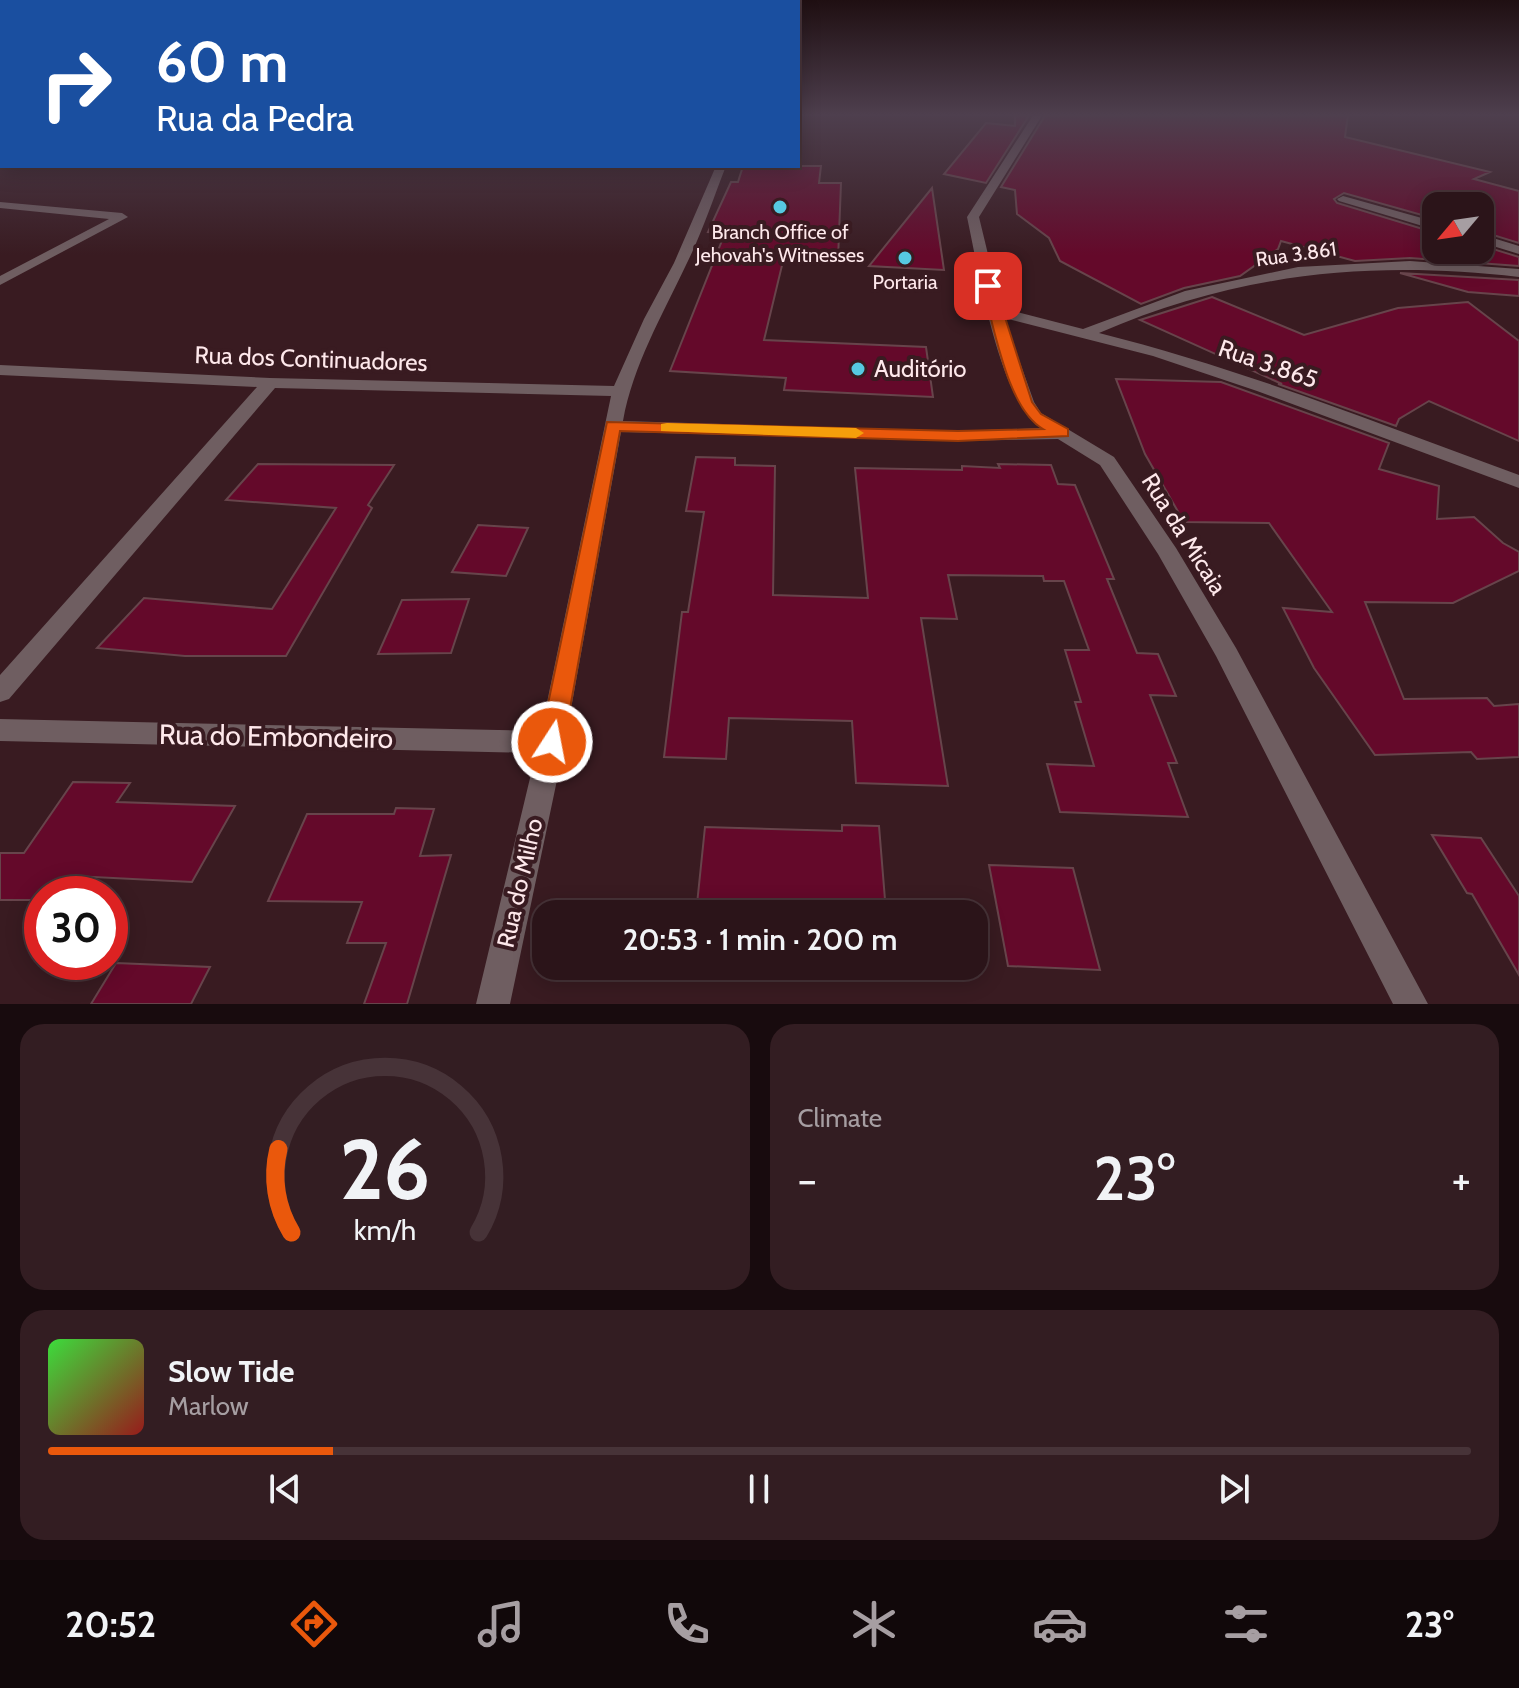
<!DOCTYPE html>
<html lang="en">
<head>
<meta charset="utf-8">
<style>
  :root { --surface:#2b1419; --page:#331d22; --text:#f1f3f6; --muted:#a69ea2; --line:#473338; --accent:#ea580c }
  body { margin:0; font-family:Cabin,sans-serif; background:var(--page); color:var(--text); height:100vh; display:flex; flex-direction:column; font-size:30px; white-space:nowrap }
  * { box-sizing:border-box; margin:0 }
  p { font-size:26px; color:var(--muted) }
  .icon { flex:none; width:44px; height:44px; fill:none; stroke:currentColor; stroke-width:2; stroke-linecap:round; stroke-linejoin:round }
  .map { position:relative; height:1004px; overflow:hidden }
  .panel { display:flex; flex-direction:column; gap:20px; padding:20px; background:#180b0e; flex:1 }
  .panel>* { flex:none }
  .guide { position:absolute; left:0px; top:0px; width:800px; height:168px; box-shadow:0 4px 20px #0003,0 0 0 2px var(--line); background:#1a4fa0; color:#fff; overflow:hidden }
  .needle { width:52px; rotate:241deg }
  .controls { position:absolute; left:1422px; top:192px; display:grid; gap:16px }
  .controls a { display:grid; place-items:center; width:72px; height:72px; border-radius:16px; background:var(--surface); box-shadow:0 4px 20px #0003,0 0 0 2px var(--line); font-size:40px }
  .speed { position:absolute; left:24px; top:876px; display:flex; gap:16px; font-size:40px; font-weight:700; text-align:center }
  .speed>* { display:grid; place-content:center; width:104px; height:104px; border-radius:50%; background:var(--surface); box-shadow:0 4px 20px #0003,0 0 0 2px var(--line); line-height:1 }
  .speed .limit { border:12px solid #d22; background:#fff; color:#111 }
  .pin { position:absolute; display:grid; place-items:center; width:68px; height:68px; color:#fff; margin:-34px; border-radius:16px; box-shadow:0 4px 12px #0006 }
  .me { position:absolute; width:88px; margin:-44px; rotate:11deg; stroke-linejoin:round; filter:drop-shadow(0 0 6px #0008) }
  .turn { display:flex; align-items:center; gap:28px; height:168px; padding:0 24px; font-size:36px }
  .turn .icon { width:104px; height:104px; stroke-width:2.5 }
  .turn b { display:block; font-size:56px; line-height:68px }
  .big { font-size:60px; font-weight:600; line-height:1.1 }
  .panel .card { flex:1; display:flex; flex-direction:column; justify-content:center; gap:12px; min-width:0; padding:0 28px; border-radius:24px; background:var(--page) }
  .panel .dial { align-items:center; gap:0 }
  .dial svg { height:208px; overflow:visible; fill:none; stroke:var(--line); stroke-width:7; stroke-linecap:round; text-anchor:middle }
  .dial text { fill:var(--text); stroke:none }
  .song { display:flex; align-items:center; gap:24px }
  .cover { width:96px; height:96px; border-radius:12px; background:linear-gradient(135deg,hsl(120 70% 55%),hsl(0 70% 35%)) }
  .played { height:8px; border-radius:4px; background:linear-gradient(90deg,var(--accent) 20%,var(--line) 20%) }
  .keys { display:flex; justify-content:space-around; direction:ltr }
  .heat { display:flex; justify-content:space-between; align-items:center; font-size:44px; direction:ltr }
  .panel .tiles { flex:1; display:grid; gap:20px; grid-template-columns:1fr 1fr }
  .card:last-child { grid-column:span 2 }
  .trip { position:absolute; left:532px; top:900px; width:456px; height:80px; border-radius:24px; background:var(--surface); box-shadow:0 4px 20px #0003,0 0 0 2px var(--line); font-weight:600; line-height:80px; text-align:center }
  .dock { display:flex; height:128px; justify-content:space-around; align-items:center; background:#11080a; color:var(--muted) }
  .dock .icon { width:56px; height:56px }
  .dock .current { color:var(--accent) }
  .dock b { font-size:36px; color:var(--text) }
  .map>svg:first-child { display:block }
</style>
</head>
<body>
<div class="map">
<svg width="1519" height="1004" viewBox="0 0 1519 1004">
  <rect width="100%" height="100%" fill="#391b21"/>
  <path fill="#64092a" stroke="#67444b" stroke-width="2" d="M1015 114H1030L986 183 944 174 986 123 1015 126Z
    M1046 114H1348L1345 137 1490 172 1474 179 1519 191V243L1480 231V206H1436V219L1344 193 1334 199 1337 203 1436 233V250H1480V245L1519 257V266L1410 258 1355 261 1281 241 1278 249 1240 276 1184 288 1141 304 1060 261 1049 238 1017 214 1015 190 1001 187Z
    M743 166H821L819 183H841L838 260 784 257 764 340 926 347 933 397 784 390 786 378 670 371 725 233 708 232 731 182H738Z
    M932 188 944 270 869 266Z
    M1400 273 1519 280V296L1468 292Z
    M1212 297 1304 335 1398 308 1468 302 1519 341V441L1429 401 1399 419 1396 426 1278 384H1282L1140 320Z
    M1116 379 1221 382 1389 443 1379 469 1439 486 1437 519 1474 517 1503 543 1519 552V571L1453 603 1365 602 1404 699 1487 698 1494 706 1519 704V757L1477 759 1471 752 1375 755 1314 668 1283 608 1332 612 1269 523 1184 522 1145 454Z
    M696 457 735 458V465L775 466 773 595 868 598 855 468 962 470V466L1000 468 998 464 1051 465 1058 484 1075 485 1114 579H1107L1137 653 1158 654 1176 696 1150 695 1177 763H1168L1188 817 1060 812 1047 764 1094 766 1075 702H1081L1065 650H1089L1064 581H1044L1043 576 948 575 957 619 921 618 948 786 856 783 852 721 729 718 726 759 664 757 682 612H688L704 512 686 511Z
    M258 464 394 465 368 505 372 508 286 656H185L97 648 144 598 272 609 336 508 226 500Z
    M478 525 528 528 506 576 452 572Z
    M469 599 451 653 378 654 402 600Z
    M73 782 130 783 117 802 235 806 192 882 74 876 63 894H42V900H0V853H24Z
    M396 808 434 809 420 856 451 855 407 1004H364L386 943H347L362 902 268 901 307 814H394Z
    M842 825 879 826 886 912 800 909V914H696L705 827 842 831Z
    M1432 835 1481 838 1519 896V975L1472 894 1467 893Z
    M989 865 1073 868 1100 970 1008 966Z
    M116 963 210 967 191 1004H91Z"/>
  <g fill="none" stroke-linecap="round" stroke-linejoin="round">
    <path fill="#6f5e61" fill-rule="evenodd" d="M1034 114H1043L979 217 1001 308 1083 329 1185 291 1298 267 1410 261 1519 269V277C1370 260 1238 273 1099 333 1243 369 1380 424 1519 475V488L1257 391 1153 356 1004 318 1034 402 1041 413 1114 457 1176 548 1236 648 1428 1004H1393L1216 656 1158 554 1100 465 1058 439 958 441 621 432 565 742 510 1004H476L536 753 0 741V719L541 731 611 396 275 388 9 699 0 702V675L257 387 0 375V365L270 378 614 386 644 319 674 263 716 166H726C713 199 702 233 686 265 662 316 633 365 623 421L958 431 1041 428C999 402 978 267 967 217Z
      M1343 196 1436 222V230L1339 201 1337 199Z
      M0 202 122 213 128 217 0 285V276L109 219 0 208Z
      M1480 234 1519 246V254L1480 242Z"/>
  </g>
  <linearGradient id="sky" x2="0" y2="1"><stop stop-color="#1f0f12"/><stop offset="0.45" stop-color="#4e3f4e"/><stop offset="1" stop-color="#4e3f4e" stop-opacity="0"/></linearGradient>
  <rect width="1519" height="255" fill="url(#sky)"/>
  <path fill="#ea580c" stroke="#983908" stroke-width="2" d="M988 282 995 286 1032 402 1041 414 1068 429V436L958 441 620 431 564 742 560 749 552 752 543 749 540 742 607 422 958 431 1043 429C1006 407 995 327 982 286Z"/>
  <path fill="#f59e0b" d="M667 423 856 428 864 433 856 438 661 431V424Z"/>
  <g fill="#56c9e1" stroke="#391b21" stroke-width="3">
    <circle cx="780" cy="207" r="8"/>
    <circle cx="905" cy="258" r="8"/>
    <circle cx="858" cy="369" r="8"/>
  </g>
  <g text-anchor="middle" stroke-width="8" stroke-linejoin="round" paint-order="stroke">
    <g font-size="20" fill="#fee8eb" stroke="#391b21">
      <text x="780" y="239">Branch Office of<tspan x="780" dy="23">Jehovah's Witnesses</tspan></text>
      <text x="905" y="289">Portaria</text>
    </g>
    <g font-size="20" fill="#fee8eb" stroke="#391b21">
      <text transform="translate(1296 254) rotate(-8)" y="7">Rua 3.861</text>
    </g>
    <g font-size="24" fill="#fee8eb" stroke="#391b21">
      <text transform="translate(311 359) rotate(2)" y="8">Rua dos Continuadores</text>
      <text transform="translate(1268 364) rotate(19)" y="8">Rua 3.865</text>
      <text transform="translate(1184 534) rotate(58)" y="8">Rua da Micaia</text>
      <text transform="translate(520 883) rotate(-77)" y="8">Rua do Milho</text>
    </g>
    <g font-size="24" fill="#fee8eb" stroke="#391b21" text-anchor="start">
      <text x="874" y="377">Auditório</text>
    </g>
    <g font-size="28" fill="#fee8eb" stroke="#391b21">
      <text transform="translate(276 736) rotate(1)" y="10">Rua do Embondeiro</text>
    </g>
  </g>
</svg>
<div class="controls">
<a><svg class="needle" viewBox="-14 -14 28 28"><path d="M0-13l5 13h-10z" fill="#e53935"/><path d="M0 13l5-13h-10z" fill="#a69ea2"/></svg></a>
</div>
<div class="speed"><div class="limit">30</div></div>
<div class="pin" style="left:988px;top:286px;background:#d93025"><svg class="icon" aria-label="arrive" viewBox="0 0 24 24"><path d="M6 21V4h12l-3 4 3 4H6"/></svg></div>
<svg class="me" style="left:552px;top:742px" viewBox="-20 -20 40 40"><circle r="17" fill="#ea580c" stroke="#fff" stroke-width="3"/><path d="M0-11L8 9 0 5-8 9z" fill="#fff"/></svg>
<div class="trip">20:53 · 1 min · 200 m</div>
<div class="guide">
<div class="turn"><svg class="icon" aria-label="right" viewBox="0 0 24 24"><path d="M7 20v-9h11M14 6l5 5-5 5"/></svg><div><b>60 m</b>Rua da Pedra</div></div>
</div>
</div>
<section class="panel">
<div class="tiles">
<div class="card dial"><svg viewBox="0 0 100 80">
<path d="M14 69A42 42 0 1 1 86 69"/>
<path d="M14 69A42 42 0 0 1 9 37" stroke="#ea580c"/>
<text x="50" y="56" font-size="32" font-weight="700">26</text>
<text x="50" y="72" font-size="11">km/h</text>
</svg></div>
<div class="card"><p>Climate</p>
<div class="heat"><a>−</a><b class="big">23°</b><a>+</a></div>
</div>
<div class="card">
<div class="song"><i class="cover"></i><div><b>Slow Tide</b><p>Marlow</p></div></div>
<div class="played"></div>
<div class="keys"><svg class="icon" aria-label="previous" viewBox="0 0 24 24"><path d="M18 5L8 12l10 7zM5 5v14"/></svg><svg class="icon" aria-label="pause" viewBox="0 0 24 24"><path d="M8 5v14M16 5v14"/></svg><svg class="icon" aria-label="next" viewBox="0 0 24 24"><path d="M6 5l10 7-10 7zM19 5v14"/></svg></div>
</div>
</div>
</section>
<nav class="dock">
<b>20:52</b>
<svg class="icon current" aria-label="directions" viewBox="0 0 24 24"><path d="M12 3l9 9-9 9-9-9zM9 14v-3h6M13 9l2 2-2 2"/></svg>
<svg class="icon" aria-label="music" viewBox="0 0 24 24"><path d="M9 18V5l10-2v13"/><circle cx="6" cy="18" r="3"/><circle cx="16" cy="16" r="3"/></svg>
<svg class="icon" aria-label="phone" viewBox="0 0 24 24"><path d="M5 4h4l2 5-3 2q2 4 5 5l2-3 5 2v4C11 20 4 13 5 4z"/></svg>
<svg class="icon" aria-label="climate" viewBox="0 0 24 24"><path d="M12 3v18M4 7l16 10M4 17L20 7"/></svg>
<svg class="icon" aria-label="car" viewBox="0 0 24 24"><path d="M5 17H2v-5l4-1 3-4h7l3 4 3 1v5h-3M9 17h6M6 11h13"/><circle cx="7" cy="17" r="2"/><circle cx="17" cy="17" r="2"/></svg>
<svg class="icon" aria-label="filters" viewBox="0 0 24 24"><path d="M4 7h16M4 17h16"/><circle cx="9" cy="7" r="2"/><circle cx="15" cy="17" r="2"/></svg>
<b>23°</b>
</nav>
</body>
</html>
